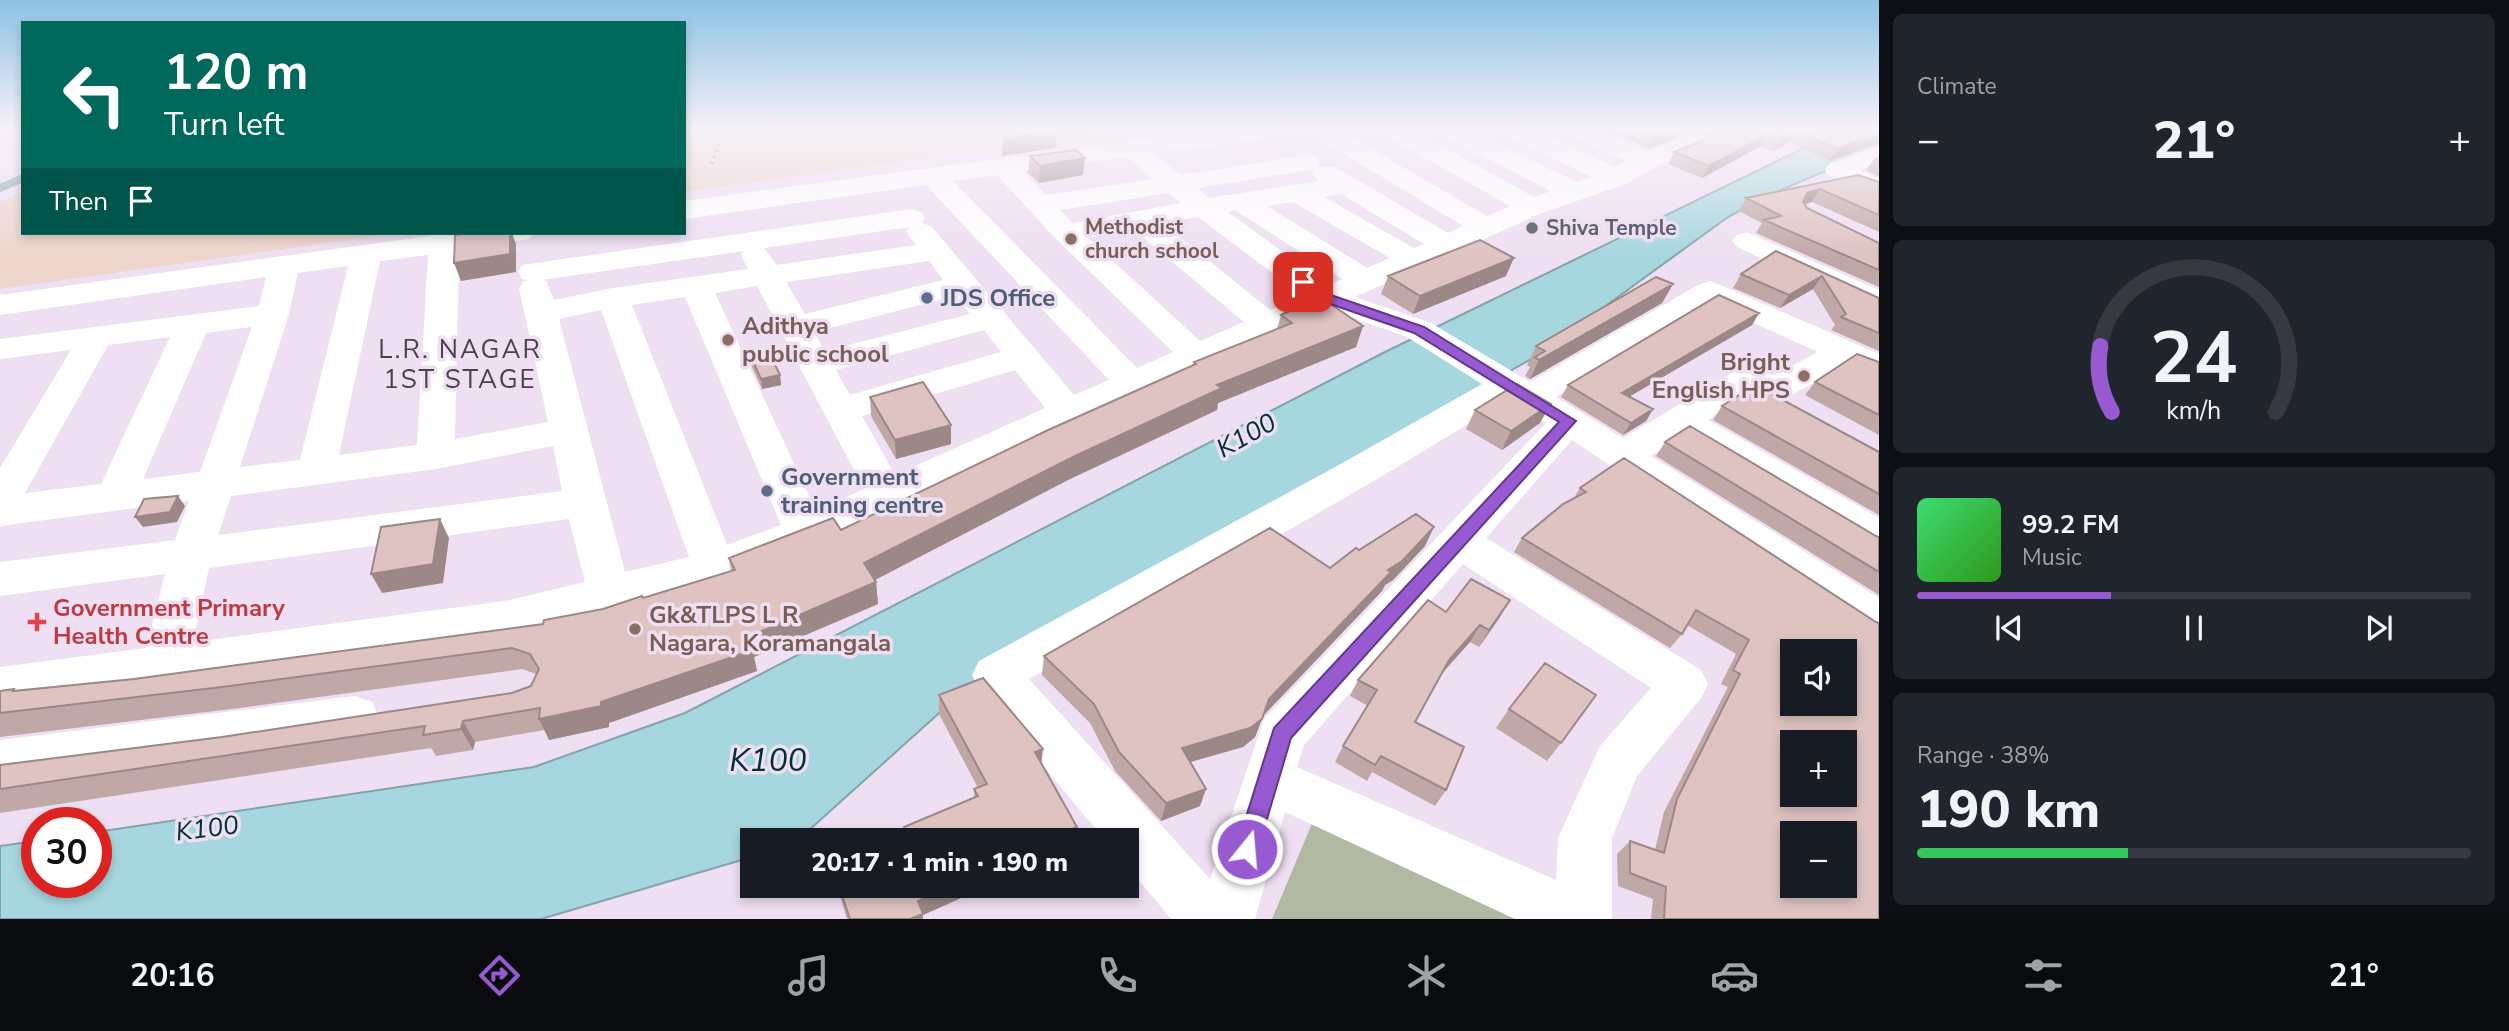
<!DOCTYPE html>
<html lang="en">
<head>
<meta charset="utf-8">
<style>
  :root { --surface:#171b24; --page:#20242c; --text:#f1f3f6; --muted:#9ea1a6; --line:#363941; --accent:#975ad1 }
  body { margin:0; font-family:"Nunito Sans",sans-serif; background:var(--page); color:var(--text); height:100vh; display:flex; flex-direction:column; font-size:26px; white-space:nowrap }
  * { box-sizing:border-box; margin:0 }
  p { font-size:23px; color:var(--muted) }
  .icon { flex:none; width:38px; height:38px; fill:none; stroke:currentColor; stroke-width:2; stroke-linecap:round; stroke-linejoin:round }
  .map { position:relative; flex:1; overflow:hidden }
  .drawer { display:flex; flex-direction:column; gap:14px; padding:14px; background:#0d0f14; width:630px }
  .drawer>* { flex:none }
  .guide { position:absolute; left:21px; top:21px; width:665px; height:214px; border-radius:0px; box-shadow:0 4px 10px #0003; background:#00695c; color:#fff; overflow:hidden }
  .controls { position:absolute; left:1780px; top:639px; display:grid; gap:14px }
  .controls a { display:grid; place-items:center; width:77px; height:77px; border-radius:0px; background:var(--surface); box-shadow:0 4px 10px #0003; font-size:35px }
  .speed { position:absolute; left:21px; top:807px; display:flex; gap:14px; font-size:35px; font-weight:700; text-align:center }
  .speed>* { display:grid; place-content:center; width:91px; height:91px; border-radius:50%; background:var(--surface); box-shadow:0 4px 10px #0003; line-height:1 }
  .speed .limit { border:10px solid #d22; background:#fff; color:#111 }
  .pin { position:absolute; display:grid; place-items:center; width:60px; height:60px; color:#fff; margin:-30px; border-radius:14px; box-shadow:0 4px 10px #0006 }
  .me { position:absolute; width:77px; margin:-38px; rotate:17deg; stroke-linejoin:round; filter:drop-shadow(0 0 5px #0008) }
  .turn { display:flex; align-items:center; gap:24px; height:147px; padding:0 28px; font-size:32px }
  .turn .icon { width:91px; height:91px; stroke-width:2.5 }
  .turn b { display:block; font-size:49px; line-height:60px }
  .then { display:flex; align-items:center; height:66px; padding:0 28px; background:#0003; gap:14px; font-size:26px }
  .big { font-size:52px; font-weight:800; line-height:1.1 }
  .drawer .widget { flex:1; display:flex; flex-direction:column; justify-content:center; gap:10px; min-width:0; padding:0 24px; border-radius:10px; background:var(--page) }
  .drawer .dial { align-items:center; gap:0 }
  .dial svg { height:182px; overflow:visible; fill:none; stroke:var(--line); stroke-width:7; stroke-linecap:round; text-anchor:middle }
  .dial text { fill:var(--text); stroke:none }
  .song { display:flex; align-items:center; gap:21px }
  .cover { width:84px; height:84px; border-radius:10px; background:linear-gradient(135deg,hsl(140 70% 55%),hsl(110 70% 35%)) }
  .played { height:7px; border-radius:4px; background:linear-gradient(90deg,var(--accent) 35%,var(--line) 35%) }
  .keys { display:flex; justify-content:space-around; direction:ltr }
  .heat { display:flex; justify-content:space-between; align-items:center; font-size:38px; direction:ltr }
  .charge { height:10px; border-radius:5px; background:linear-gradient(90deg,#34c759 38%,var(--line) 0) }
  .trip { position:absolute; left:740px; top:828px; width:399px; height:70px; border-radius:0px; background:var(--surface); box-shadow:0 4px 10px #0003; font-weight:800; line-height:70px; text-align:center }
  .menu { display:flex; height:112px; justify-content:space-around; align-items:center; background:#090b0e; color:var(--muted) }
  .menu .icon { width:49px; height:49px }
  .menu .on { color:var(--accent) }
  .menu b { font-size:32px; color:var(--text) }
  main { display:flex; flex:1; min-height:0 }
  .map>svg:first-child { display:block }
</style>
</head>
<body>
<main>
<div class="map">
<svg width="1879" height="919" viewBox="0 0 1879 919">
  <rect width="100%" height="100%" fill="#eedff2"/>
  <path fill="#eed5cc" d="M684 130H1125L684 192Z
    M23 191V233H398L0 289V202Z"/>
  <path fill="#b1b9a2" d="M1313 821 1531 919H1272Z"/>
  <path fill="#a6d6de" stroke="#84a3ab" stroke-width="2" d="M1841 130H1879V148L1765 197 1728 217 1538 355 987 670 798 840H752V857L541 919H0V846L37 841V882H96V832L534 767 685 713 1383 353Z"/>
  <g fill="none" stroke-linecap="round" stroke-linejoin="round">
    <path stroke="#84a3ab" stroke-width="8" d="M0 188 23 178"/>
    <path stroke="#918693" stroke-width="3.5" stroke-dasharray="2 4.5" stroke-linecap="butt" d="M712 164 723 130"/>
    <path fill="#fff" fill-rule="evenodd" d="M1213 130H1279L1275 135 1266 138 1154 153 1181 175 1307 155 1316 157 1320 163 1318 167H1335L1448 233 1463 226 1313 135 1310 130H1339L1487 216 1510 206 1385 135 1382 130H1412L1534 197 1551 191 1441 135 1438 130H1469L1577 182 1592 177 1505 135 1502 130H1534L1615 167 1627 161 1570 135 1567 130H1599L1649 151 1676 141 1688 130H1715L1694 151 1657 166 1626 184 1542 213 1355 297 1431 323 1530 382 1700 284 1711 281 1879 354V378L1846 365 1792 395 1779 398 1750 393 1708 420 1879 518V552L1864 548 1681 437 1651 456 1879 598V639L1863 634 1572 440 1486 538 1701 670 1708 684 1701 698 1637 776 1612 838V919H1515L1285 812 1255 919H1171L1127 866V840H1105L979 689 972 675 979 661 1346 461 1482 384 1407 337 1328 309 1081 420 831 539 714 583 610 612 505 637 0 707V667L146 648 165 574 0 596V562L175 540 189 501 0 526V468L71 350 0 359V339L259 306 266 277 0 315V295L444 234 534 233 529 239 459 250 455 439 548 422 519 288 524 281 528 280 522 279 518 272 522 265 911 209 921 212 925 218 922 223 931 226 1074 395 1109 380 926 185 684 219V201ZM1127 157 1153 179 1046 195 1023 171ZM1314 169 1312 173 1319 181 1209 198 1198 188ZM997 175 1056 239 1173 352 1137 368 953 181ZM1169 193 1181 203 1073 223 1060 210ZM1341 194 1424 244 1414 248 1324 197ZM1293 202 1390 258 1367 268 1267 206ZM1235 210 1342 279 1328 285 1228 212ZM1198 217 1303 296 1270 310 1162 223ZM910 227 906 232 916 245 777 265 764 248ZM1133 229 1244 322 1200 341 1088 238ZM744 251 741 255 748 269 613 288 554 300 546 281 541 280ZM428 255 417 445 339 455 380 261ZM929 261 943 280 805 314 786 282ZM348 266 300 460 240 467 289 314 298 273ZM757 286 864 489 816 511 715 293ZM956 296 970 314 825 351 814 332ZM685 297 781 525 727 545 632 305ZM1712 304 1818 352 1774 375 1744 370 1732 373 1623 438 1556 397ZM601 310 689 557 625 572 559 319ZM252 327 200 472 143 479 206 333ZM984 330 1001 352 850 395 836 370ZM170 337 101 484 25 493 108 345ZM1015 370 1045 408 895 475 862 416ZM1508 400 1546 423 1264 719 1210 879 1029 679 1374 481ZM553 446 562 491 218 535 231 496 436 469ZM569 519 585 582 505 601 193 642 209 568ZM1463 564 1651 688 1600 746 1558 838 1556 880 1297 767 1304 745Z
      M1879 145V162L1860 170 1879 179V197L1829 176 1825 170 1829 164Z
      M1747 232 1879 290V312L1868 309 1737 247 1732 241 1737 235Z
      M355 696 372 702 379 717 372 732 355 738 0 786V740Z"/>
  </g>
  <path fill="#bfa8a6" d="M1605 130H1685L1675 139 1649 148Z
    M1714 130H1879L1829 161 1790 142 1773 151 1761 146 1702 178 1668 164 1674 152 1702 141Z
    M1030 156 1083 175 1039 183 1028 173Z
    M1879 156V177L1866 170 1875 158Z
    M1879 182V232L1812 202 1804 204 1807 208 1879 243V287L1756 233 1762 223 1739 211 1746 198Z
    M1776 251 1879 298V351L1831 330 1835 325 1813 289 1780 308 1733 288 1741 274Z
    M1388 276H1506L1413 314 1381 294Z
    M1673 284 1662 303 1530 379 1525 376 1530 367 1527 365 1536 346Z
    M1759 313 1752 325 1630 396 1653 409 1646 421 1623 435 1561 397 1568 385Z
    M1281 315 1363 326 1356 347 1218 403 1217 410 1070 479 875 580 876 582 878 604 754 657 757 671 609 723V727L549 740 545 730 475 742 473 750 436 756 431 748 0 813V765L222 737 512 693 531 686 536 674 522 669 240 708 0 737V691L14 689 16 691 134 679 543 624 643 598 731 571 729 558 841 530 1193 365 1194 362 1277 329Z
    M750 355 780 375 781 385 762 389 751 365Z
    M1879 362V435L1805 395 1815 382Z
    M870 397 951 425V444L896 459 871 416Z
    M1722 406 1879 452V515L1713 420Z
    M1475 410 1540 423 1502 450 1466 429Z
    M1665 442 1879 537V595L1656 456Z
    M1580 488 1876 622 1879 919H1651L1653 899 1618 886 1617 854 1630 841 1655 850 1664 812 1728 687 1721 684 1736 654 1687 625 1682 634 1670 648 1514 552 1522 538 1574 498Z
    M1425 546 1393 580 1385 585 1382 591 1263 716 1255 737 1243 747 1190 762 1200 806 1161 821 1115 771 1090 723 1042 675 1044 656 1330 568 1359 550Z
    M1446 612 1500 617 1479 647 1470 642 1441 675 1415 722 1446 790 1435 806 1372 772 1367 781 1335 762 1343 746 1368 706 1350 696 1358 680Z
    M939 695 1041 763 1077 827 904 830V827L974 798V789L978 788 939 714Z
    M1509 709 1561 743 1547 761 1496 728Z
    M837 886H988L923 915V919H847Z"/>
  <path fill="#9b8887" d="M1673 130H1685L1675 139 1649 148 1655 136Z
    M1797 130 1790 142 1773 151 1780 139Z
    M1057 132 1055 148 1002 156 1003 139Z
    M1768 134 1761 146 1702 178 1709 166Z
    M1879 134V143L1829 161 1837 149Z
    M1085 158 1083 175 1039 183 1040 166Z
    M1820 189 1812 202 1799 206 1807 193Z
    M510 233H512L516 244V272L461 281 454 263Z
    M1514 258 1506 276 1413 314 1420 296Z
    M1822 276 1813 289 1780 308 1789 295Z
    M1673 284 1662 303 1530 379 1539 360Z
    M1759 313 1752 325 1615 405 1622 393Z
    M1363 326 1356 347 1218 403 1217 410 1070 479 865 585 864 563 1217 385Z
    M780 375 781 385 762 389 761 379Z
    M1551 404 1540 423 1502 450 1511 431Z
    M1653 409 1646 421 1623 435 1631 423Z
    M951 425V444L896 459 895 440Z
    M178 496 185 506 177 522 143 527 135 517Z
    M440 519 449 538 443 583 382 593 371 574Z
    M1434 527 1425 546 1393 580 1385 585 1382 591 1262 717 1269 699 1388 570Z
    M876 582 878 604 754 657 757 671 609 723V727L549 740 539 719 601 702 748 637Z
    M1510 600 1500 617 1479 647 1489 630Z
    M1480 625 1470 642 1439 676 1449 660Z
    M1262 719 1255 737 1243 747 1176 766 1182 748Z
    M463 721 475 742 473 750 461 729Z
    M1043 749 1041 767 1035 752Z
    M1206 789 1200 806 1161 821 1166 803Z
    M1077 827 1074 840H1046Z
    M952 886H988L923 915V919H910L918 901Z"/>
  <path fill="#dec3c1" stroke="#9b8887" stroke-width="2" fill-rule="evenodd" d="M1055 130 1057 132 1003 139Z
    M1639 130H1673L1655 136Z
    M1714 130H1879V134L1837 149 1797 130 1780 139 1768 134 1709 166 1674 152 1702 141Z
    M1076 150 1085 158 1040 166 1030 156Z
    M1858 175 1879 182V215L1820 189 1807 193 1803 202 1807 208 1879 243V270L1764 220 1781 216 1746 198Z
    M469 233H510V254L454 263 455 235Z
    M1480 240 1514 258 1420 296 1388 276Z
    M1776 251 1879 298V333L1841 317 1846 314 1822 276 1789 295 1741 274Z
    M1656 277 1673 284 1539 360 1535 357 1545 351 1536 346Z
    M1719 295 1759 313 1622 393 1653 409 1631 423 1568 385Z
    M1320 297 1363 326 1217 385 1222 388 1073 457 864 563 876 582 748 637 753 650 601 702V706L539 719 540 708 463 721 461 729 423 735 425 726 0 789V765L222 737 512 693 531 686 539 669 530 654 512 648 222 687 0 713V691L14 689 13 691 134 679 543 624 544 620 603 609 642 596 643 598 735 570 729 558 833 518 841 530 1046 431 1196 364 1194 362 1292 323 1281 315Z
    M768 351 780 375 761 379 750 355Z
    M1857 354 1879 362V415L1815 382Z
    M923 382 951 425 895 440 870 397Z
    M1517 384 1551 404 1511 431 1475 410Z
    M1755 385 1879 452V494L1722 406Z
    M1690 426 1876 536 1879 537V572L1665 442Z
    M1624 458 1876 622 1879 623V919H1664L1666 887 1630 873V841L1664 853 1677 799 1740 674 1733 670 1749 640 1696 610 1682 634 1522 538 1563 504 1586 492 1580 488ZM1792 651H1844V704H1792ZM1792 742H1844V794H1792ZM1792 833H1844V886H1792Z
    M178 496 170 512 135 517 144 499Z
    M1416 514 1434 527 1402 561 1388 570 1391 572 1269 699 1262 719 1250 728 1182 748 1206 789 1166 803 1119 752 1094 704 1044 656 1270 528 1330 568 1356 548 1359 550Z
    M440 519 433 564 371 574 381 527Z
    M1471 579 1510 600 1489 630 1480 625 1449 660 1415 722 1464 747 1446 790 1381 756 1375 765 1343 746 1377 690 1358 680 1428 600 1446 612Z
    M1545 663 1596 695 1561 743 1509 709Z
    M983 678 1043 749 1035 752 1077 827 1046 840H876L905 829 904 827 978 796 974 789 987 784 939 695Z
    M839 886H952L918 901 923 914 910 919H850Z"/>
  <linearGradient id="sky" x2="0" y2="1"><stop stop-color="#8dc2e4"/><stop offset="0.5" stop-color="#f7f1f9"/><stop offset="1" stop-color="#f7f1f9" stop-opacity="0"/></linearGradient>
  <rect width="1879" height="258" fill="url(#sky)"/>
  <path fill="#975ad1" stroke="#623a88" stroke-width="2" d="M1303 278 1328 294 1424 327 1576 421 1291 738 1258 849 1255 857 1247 860 1239 857 1236 849 1274 728 1559 422 1414 333 1319 300 1299 285 1297 282Z"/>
  <circle fill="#6b7280" stroke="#eedff2" stroke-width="2.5" cx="1532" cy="228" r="7"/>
  <g fill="#8d6e63" stroke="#eedff2" stroke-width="2.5">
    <circle cx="1071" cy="239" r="7"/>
    <circle cx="728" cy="340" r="7"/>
    <circle cx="1804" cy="376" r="7"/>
    <circle cx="635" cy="629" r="7"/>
  </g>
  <g fill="#5c6f8a" stroke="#eedff2" stroke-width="2.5">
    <circle cx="927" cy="298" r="7"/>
    <circle cx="767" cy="491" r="7"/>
  </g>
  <path fill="#e0444e" stroke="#eedff2" stroke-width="2.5" d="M33.5 611.5h7v7h7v7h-7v7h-7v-7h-7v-7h7z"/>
  <g text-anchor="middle" stroke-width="7" stroke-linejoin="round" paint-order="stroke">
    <g font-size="21" font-weight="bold" fill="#785e54" stroke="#eedff2" text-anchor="start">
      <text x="1085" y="234">Methodist<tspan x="1085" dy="24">church school</tspan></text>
    </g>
    <g font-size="21" font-weight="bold" fill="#5b616d" stroke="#eedff2" text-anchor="start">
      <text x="1546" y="235">Shiva Temple</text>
    </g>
    <g font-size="24" font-weight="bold" fill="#4e5e75" stroke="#eedff2" text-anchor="start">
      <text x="941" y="306">JDS Office</text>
      <text x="781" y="485">Government<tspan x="781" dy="28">training centre</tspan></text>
    </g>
    <g font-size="24" font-weight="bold" fill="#785e54" stroke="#eedff2" text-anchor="start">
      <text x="742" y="334">Adithya<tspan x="742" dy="28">public school</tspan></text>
      <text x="1790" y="370" text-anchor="end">Bright<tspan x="1790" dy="28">English HPS</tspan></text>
      <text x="649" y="623">Gk&amp;TLPS L R<tspan x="649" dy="28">Nagara, Koramangala</tspan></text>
    </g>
    <g font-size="24" font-weight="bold" fill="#be3a42" stroke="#eedff2" text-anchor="start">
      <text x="53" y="616">Government Primary<tspan x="53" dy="28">Health Centre</tspan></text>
    </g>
    <g font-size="26" letter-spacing="2" fill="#4c3f4f" stroke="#eedff2">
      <text x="460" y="358">L.R. NAGAR<tspan x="460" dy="30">1ST STAGE</tspan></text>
    </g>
    <g font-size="26" font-style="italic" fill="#013037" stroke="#eedff2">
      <text transform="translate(1246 435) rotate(-29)" y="9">K100</text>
      <text transform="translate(207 828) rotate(-7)" y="9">K100</text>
    </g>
    <g font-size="32" font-style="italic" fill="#013037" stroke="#eedff2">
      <text x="768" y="771">K100</text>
    </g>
  </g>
</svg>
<div class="controls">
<a><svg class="icon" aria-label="sound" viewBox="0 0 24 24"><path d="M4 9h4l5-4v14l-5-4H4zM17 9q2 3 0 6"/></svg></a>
<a>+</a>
<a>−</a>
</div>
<div class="speed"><div class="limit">30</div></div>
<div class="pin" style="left:1303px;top:282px;background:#d93025"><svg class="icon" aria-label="arrive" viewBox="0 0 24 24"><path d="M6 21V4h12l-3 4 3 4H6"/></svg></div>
<svg class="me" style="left:1247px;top:849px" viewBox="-20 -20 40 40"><circle r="17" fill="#975ad1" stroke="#fff" stroke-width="3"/><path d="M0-11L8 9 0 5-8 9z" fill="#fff"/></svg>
<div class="trip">20:17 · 1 min · 190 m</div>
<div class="guide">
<div class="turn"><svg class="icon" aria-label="left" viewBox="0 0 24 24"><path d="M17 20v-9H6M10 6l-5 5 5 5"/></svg><div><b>120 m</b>Turn left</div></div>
<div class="then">Then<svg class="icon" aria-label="arrive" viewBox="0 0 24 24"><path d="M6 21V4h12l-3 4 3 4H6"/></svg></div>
</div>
</div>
<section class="drawer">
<div class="widget"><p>Climate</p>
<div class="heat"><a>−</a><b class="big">21°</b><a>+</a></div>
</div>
<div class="widget dial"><svg viewBox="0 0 100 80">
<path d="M14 69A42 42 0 1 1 86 69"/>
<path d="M14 69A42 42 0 0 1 9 40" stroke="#975ad1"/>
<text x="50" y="56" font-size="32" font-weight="700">24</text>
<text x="50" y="72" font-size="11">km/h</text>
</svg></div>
<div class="widget">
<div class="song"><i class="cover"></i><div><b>99.2 FM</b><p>Music</p></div></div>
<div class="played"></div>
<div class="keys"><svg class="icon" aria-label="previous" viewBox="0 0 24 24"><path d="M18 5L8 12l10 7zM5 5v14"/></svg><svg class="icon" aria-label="pause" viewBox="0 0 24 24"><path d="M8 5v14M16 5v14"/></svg><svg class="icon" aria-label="next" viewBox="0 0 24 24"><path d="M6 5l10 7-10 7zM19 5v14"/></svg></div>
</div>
<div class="widget"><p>Range · 38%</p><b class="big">190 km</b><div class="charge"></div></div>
</section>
</main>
<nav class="menu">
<b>20:16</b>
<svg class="icon on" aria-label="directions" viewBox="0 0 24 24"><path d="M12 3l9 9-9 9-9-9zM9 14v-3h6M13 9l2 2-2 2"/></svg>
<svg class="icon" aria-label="music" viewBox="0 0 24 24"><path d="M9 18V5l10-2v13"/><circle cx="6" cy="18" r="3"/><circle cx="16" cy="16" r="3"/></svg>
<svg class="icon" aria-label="phone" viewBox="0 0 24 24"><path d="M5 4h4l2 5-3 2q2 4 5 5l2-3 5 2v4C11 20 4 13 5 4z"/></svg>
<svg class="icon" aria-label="climate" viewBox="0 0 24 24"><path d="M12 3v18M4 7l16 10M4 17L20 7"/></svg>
<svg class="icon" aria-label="car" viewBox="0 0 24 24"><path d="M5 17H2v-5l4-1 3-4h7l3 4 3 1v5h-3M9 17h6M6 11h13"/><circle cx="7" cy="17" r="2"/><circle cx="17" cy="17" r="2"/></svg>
<svg class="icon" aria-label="filters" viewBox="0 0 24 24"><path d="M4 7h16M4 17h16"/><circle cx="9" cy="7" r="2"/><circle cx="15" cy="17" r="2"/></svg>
<b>21°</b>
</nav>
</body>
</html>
